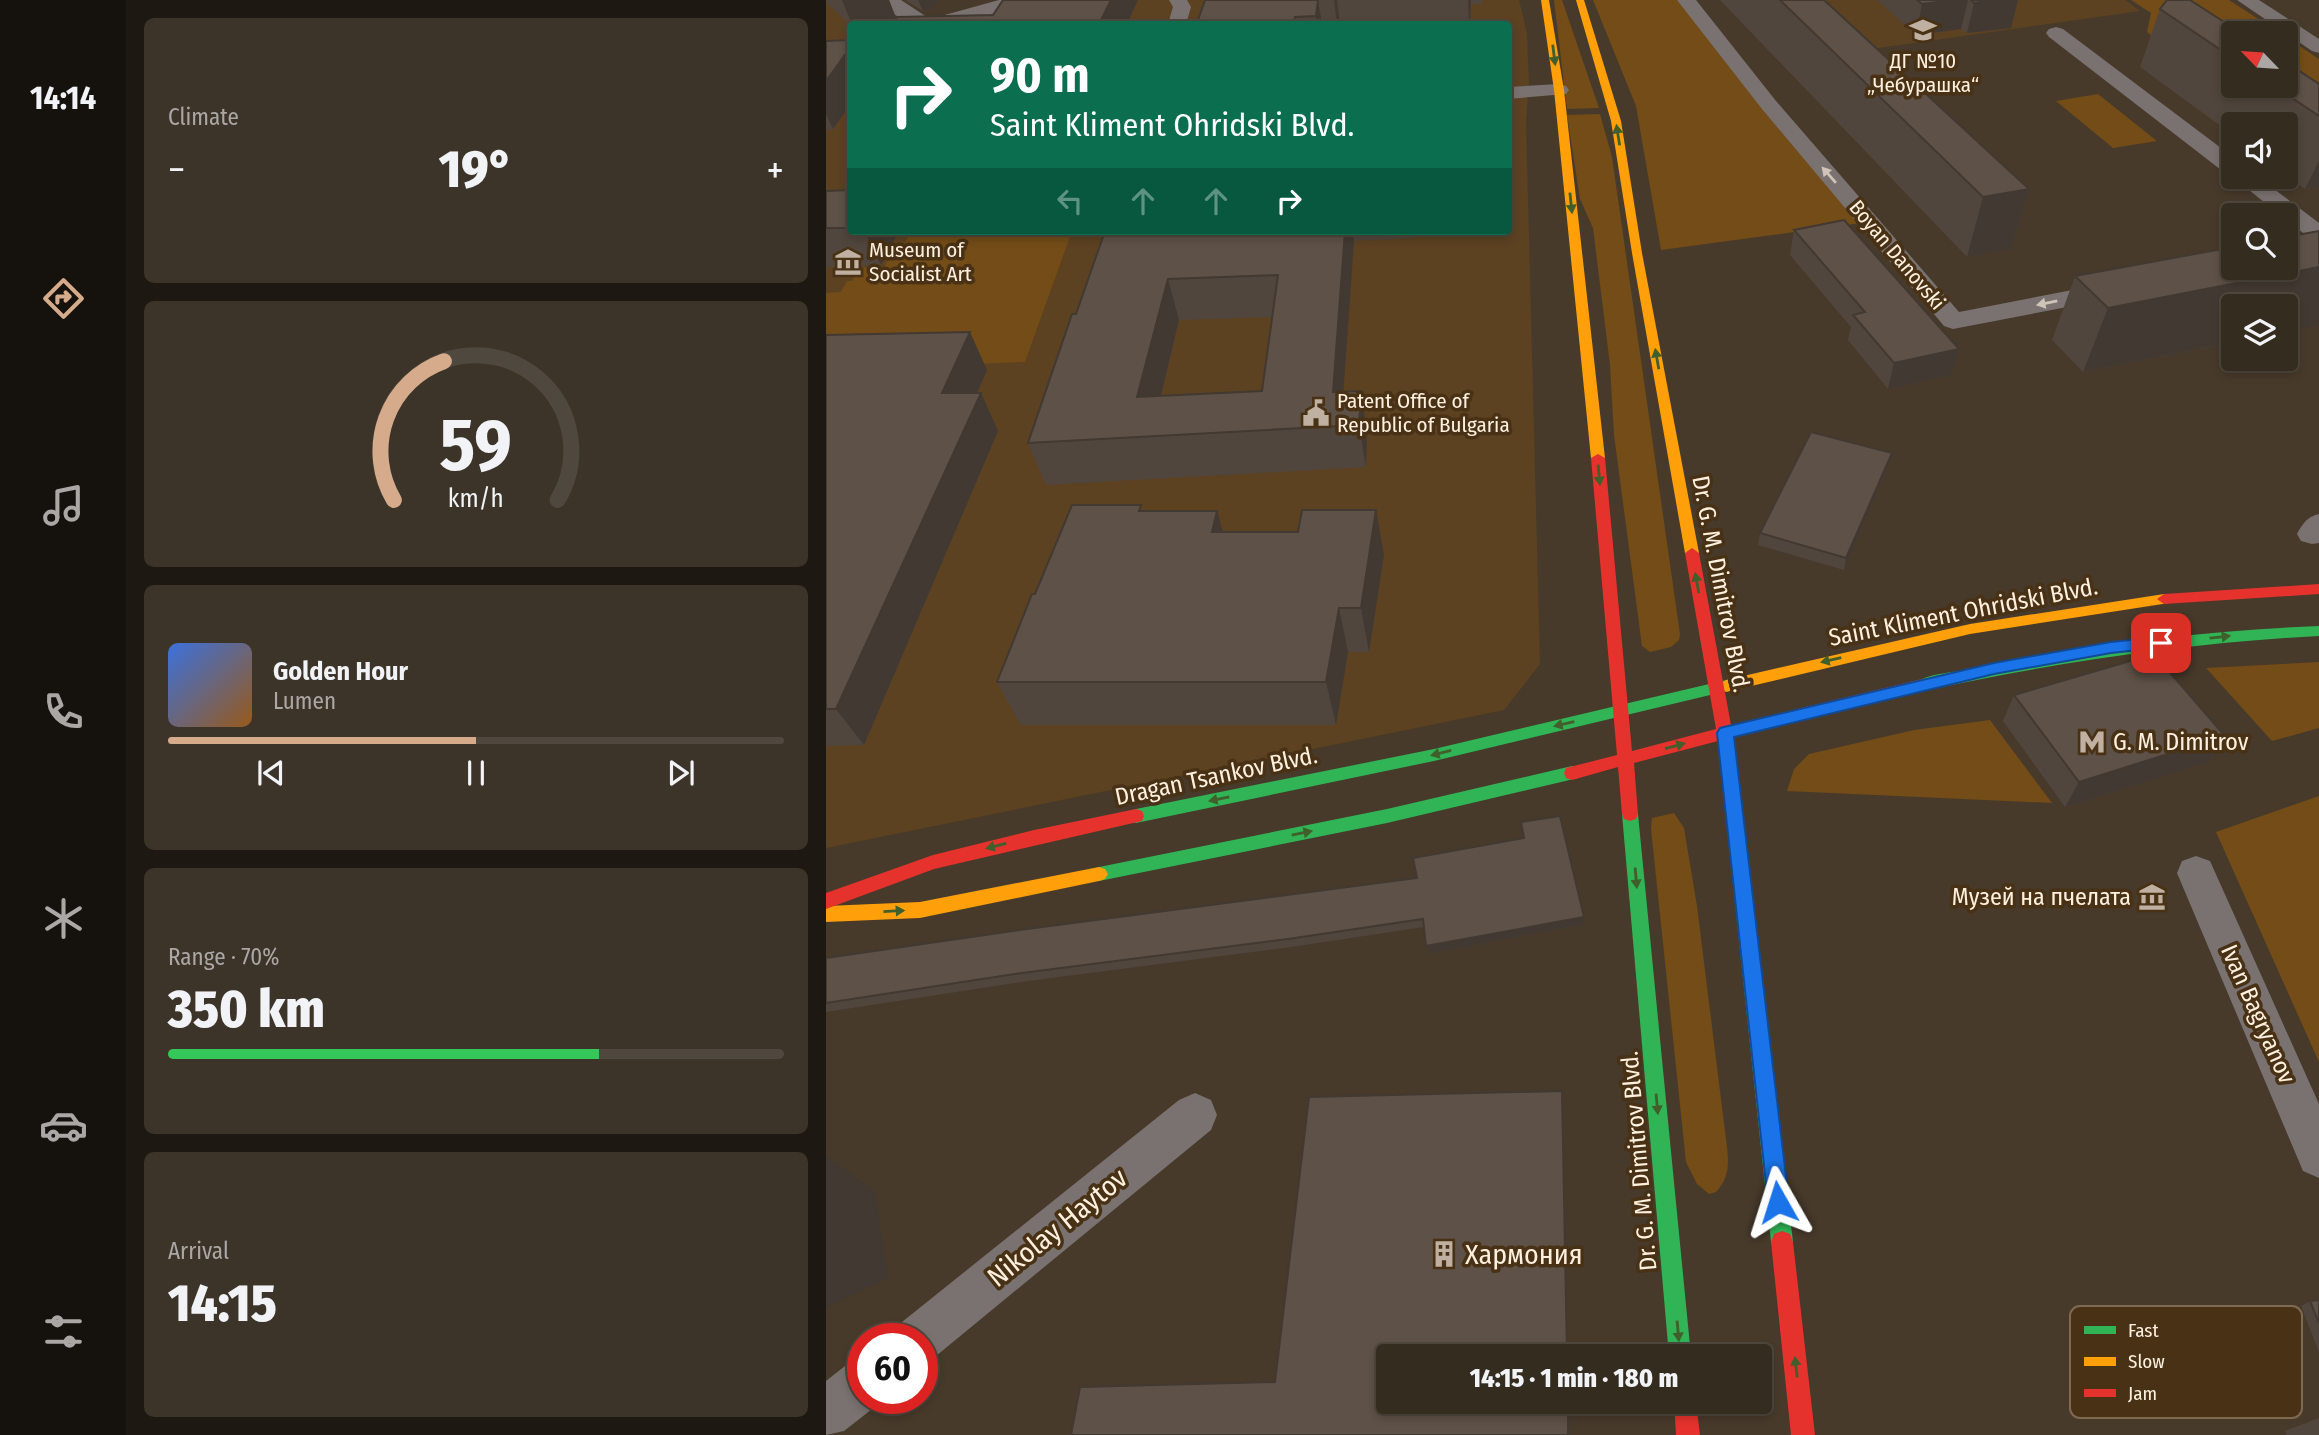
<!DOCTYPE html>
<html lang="en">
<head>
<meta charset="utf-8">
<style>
  :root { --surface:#352c20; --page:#3d3429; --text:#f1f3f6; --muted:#aaa7a5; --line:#4f483e; --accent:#d6ab8b }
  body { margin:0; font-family:"Fira Sans Condensed",sans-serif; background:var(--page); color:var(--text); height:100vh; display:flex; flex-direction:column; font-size:26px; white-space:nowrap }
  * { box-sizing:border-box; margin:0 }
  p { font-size:23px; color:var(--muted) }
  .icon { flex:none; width:38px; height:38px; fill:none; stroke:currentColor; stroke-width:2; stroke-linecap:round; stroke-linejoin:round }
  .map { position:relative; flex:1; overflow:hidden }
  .panel { display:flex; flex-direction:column; gap:18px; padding:18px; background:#1d1812; width:700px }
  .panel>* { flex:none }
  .banner { position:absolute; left:21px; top:21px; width:665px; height:214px; border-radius:7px; box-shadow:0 4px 10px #0003,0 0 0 2px var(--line); background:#0b6e4f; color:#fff; overflow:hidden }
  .needle { width:46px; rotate:295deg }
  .buttons { position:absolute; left:1395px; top:21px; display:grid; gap:14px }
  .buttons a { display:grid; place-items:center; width:77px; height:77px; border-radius:7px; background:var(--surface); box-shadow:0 4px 10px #0003,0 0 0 2px var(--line); font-size:35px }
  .speed { position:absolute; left:21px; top:1323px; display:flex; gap:14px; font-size:35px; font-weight:700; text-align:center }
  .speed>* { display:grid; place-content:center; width:91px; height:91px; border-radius:50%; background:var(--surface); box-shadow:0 4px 10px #0003,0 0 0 2px var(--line); line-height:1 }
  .speed .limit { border:10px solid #d22; background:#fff; color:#111 }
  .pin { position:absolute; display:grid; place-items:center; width:60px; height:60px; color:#fff; margin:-30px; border-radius:14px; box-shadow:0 4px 10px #0006 }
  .me { position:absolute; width:77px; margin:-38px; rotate:354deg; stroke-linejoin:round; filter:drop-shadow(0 0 5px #0008) }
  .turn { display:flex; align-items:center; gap:24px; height:147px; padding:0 28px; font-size:32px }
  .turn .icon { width:91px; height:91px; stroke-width:2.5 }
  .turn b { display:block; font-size:49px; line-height:60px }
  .lanes { display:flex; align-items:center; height:66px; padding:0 28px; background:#0003; justify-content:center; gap:35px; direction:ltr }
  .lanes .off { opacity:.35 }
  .big { font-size:52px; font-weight:800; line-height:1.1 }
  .panel .card { flex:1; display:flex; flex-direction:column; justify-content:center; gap:10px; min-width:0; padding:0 24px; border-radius:10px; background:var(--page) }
  .panel .dial { align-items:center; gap:0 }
  .dial svg { height:182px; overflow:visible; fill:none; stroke:var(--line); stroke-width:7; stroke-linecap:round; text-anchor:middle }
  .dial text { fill:var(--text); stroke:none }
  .song { display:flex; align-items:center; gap:21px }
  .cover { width:84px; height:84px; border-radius:10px; background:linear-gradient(135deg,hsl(220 70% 55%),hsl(30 70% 35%)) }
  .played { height:7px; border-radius:4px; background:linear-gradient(90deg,var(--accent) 50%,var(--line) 50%) }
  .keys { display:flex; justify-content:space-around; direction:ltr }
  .heat { display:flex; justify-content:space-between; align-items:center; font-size:38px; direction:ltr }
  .charge { height:10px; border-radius:5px; background:linear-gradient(90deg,#34c759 70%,var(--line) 0) }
  .trip { position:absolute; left:550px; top:1344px; width:396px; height:70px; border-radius:7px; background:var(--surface); box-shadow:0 4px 10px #0003,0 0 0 2px var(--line); font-weight:800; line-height:70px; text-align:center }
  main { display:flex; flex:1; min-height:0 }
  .menu { display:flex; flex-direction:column; width:126px; justify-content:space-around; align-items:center; background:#15120d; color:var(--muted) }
  .menu .icon { width:49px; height:49px }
  .menu .active { color:var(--accent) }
  .menu b { font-size:32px; color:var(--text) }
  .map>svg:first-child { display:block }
</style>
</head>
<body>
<main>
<nav class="menu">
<b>14:14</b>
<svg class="icon active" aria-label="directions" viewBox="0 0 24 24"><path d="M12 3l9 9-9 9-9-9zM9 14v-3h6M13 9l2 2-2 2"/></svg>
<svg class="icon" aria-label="music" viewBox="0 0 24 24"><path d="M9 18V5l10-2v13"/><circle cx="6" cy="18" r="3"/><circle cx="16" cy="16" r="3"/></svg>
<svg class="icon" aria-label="phone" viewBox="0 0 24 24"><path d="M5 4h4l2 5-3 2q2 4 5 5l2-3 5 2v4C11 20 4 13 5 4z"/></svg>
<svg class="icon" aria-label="climate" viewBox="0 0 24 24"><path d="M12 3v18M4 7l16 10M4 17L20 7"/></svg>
<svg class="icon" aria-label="car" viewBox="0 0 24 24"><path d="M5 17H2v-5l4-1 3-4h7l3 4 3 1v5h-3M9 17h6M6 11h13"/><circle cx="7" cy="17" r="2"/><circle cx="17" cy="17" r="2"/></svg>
<svg class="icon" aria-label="filters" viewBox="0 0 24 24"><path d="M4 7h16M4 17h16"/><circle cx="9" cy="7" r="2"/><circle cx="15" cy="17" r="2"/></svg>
</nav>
<section class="panel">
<div class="card"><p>Climate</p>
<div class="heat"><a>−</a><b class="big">19°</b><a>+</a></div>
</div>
<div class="card dial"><svg viewBox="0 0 100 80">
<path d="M14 69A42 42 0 1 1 86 69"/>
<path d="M14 69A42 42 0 0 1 36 8" stroke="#d6ab8b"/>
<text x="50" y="56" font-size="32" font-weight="700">59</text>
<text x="50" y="72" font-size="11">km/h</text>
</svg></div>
<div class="card">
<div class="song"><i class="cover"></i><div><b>Golden Hour</b><p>Lumen</p></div></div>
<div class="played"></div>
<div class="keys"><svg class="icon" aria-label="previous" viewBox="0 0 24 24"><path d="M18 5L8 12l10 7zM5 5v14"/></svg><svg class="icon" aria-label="pause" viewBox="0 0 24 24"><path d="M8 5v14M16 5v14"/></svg><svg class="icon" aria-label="next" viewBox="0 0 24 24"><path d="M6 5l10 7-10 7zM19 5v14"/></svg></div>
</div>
<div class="card"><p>Range · 70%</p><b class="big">350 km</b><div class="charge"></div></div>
<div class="card"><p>Arrival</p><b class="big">14:15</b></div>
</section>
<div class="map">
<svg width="1493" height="1435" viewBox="0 0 1493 1435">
  <rect width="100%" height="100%" fill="#473a2b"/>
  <path fill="#5c4221" d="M0 0H62L99 24H24V231H682V24H106L194 0H693L701 34 703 82 700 121 714 664 678 710 0 848Z
    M985 0H1299L1314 11 1038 50Z"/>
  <path fill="#734c17" d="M728 0H736L773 108 741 109Z
    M767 0H860L1043 222 835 250 810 106Z
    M1305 0H1403L1454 33H1407V86H1460V37L1493 59V160L1460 124H1445L1321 32 1325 13Z
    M1272 94 1331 141 1287 148 1230 101Z
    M774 114 786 157 854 634 853 640 845 647 824 652 816 646 788 435 784 365 767 228 754 199 741 115Z
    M85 231H246L199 362 0 370V293L15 292 21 281H26L32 268 58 267 71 245H78Z
    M1493 662V728L1446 741 1380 668Z
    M1164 720 1226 803 961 791 968 769 983 754 1088 730Z
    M1493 796V1062L1390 832Z
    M848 813 858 828 871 906 901 1147C903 1165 903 1178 890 1192L883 1194 871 1184 860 1162 825 829 826 818Z"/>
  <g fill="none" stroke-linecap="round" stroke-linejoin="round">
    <path fill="#797270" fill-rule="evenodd" d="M53 0H75L104 19 173 0H203L200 4C155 16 89 46 53 0Z
      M343 0H361L365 7 360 24H342L347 7Z
      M851 0H870L950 101 1133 312 1288 282 1297 285 1301 290 1297 295 1288 298 1127 329 1118 326 936 109Z
      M1411 0H1433L1493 39V53L1486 51Z
      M1230 27 1237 29 1407 157V175L1399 173 1223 37 1220 33 1223 29Z
      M733 84 740 86 743 90 740 94 682 99V87Z
      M1407 177H1432L1493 223V241L1485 239 1460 220V215H1454Z
      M1493 514V543L1486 544 1475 541 1471 534C1477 523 1481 517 1493 514Z
      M1370 856 1384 861 1493 1104V1178L1477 1171 1351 873 1356 861Z
      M369 1093 385 1100 391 1115 385 1130 110 1356 96 1362V1339H68L76 1322 353 1100Z
      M37 1359V1398H56L55 1402 18 1431 0 1435V1381L19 1366Z"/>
    <path fill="#30b455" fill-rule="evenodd" d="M1493 626V636C1359 643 1227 663 1096 691L1088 685C1096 674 1125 673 1138 670 1255 645 1374 631 1493 626Z
      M900 680 908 686 905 690 608 761 310 823 304 821 302 816 304 811 310 809 608 749Z
      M746 766 752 768 754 773 752 778 561 823 273 881 267 879 264 874 267 869 273 867 561 809Z
      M804 807 810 809 812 814 865 1356H843L796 814 798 809Z
      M915 868 921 870 924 875 967 1242 964 1250 956 1253 948 1250 945 1242 906 875 909 870Z"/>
    <path fill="#ff9f0a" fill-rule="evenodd" d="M715 0H723L738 90 779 458 772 462 765 458 728 90Z
      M750 0H758L795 121 816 253 873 553 866 558 859 553 806 253 785 121Z
      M1338 594 1345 599 1343 603 1144 634 900 692 892 686 900 680 1144 624Z
      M273 867 279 869 282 874 279 879 273 881 94 918 0 922V906L94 902Z"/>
    <path fill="#e5322d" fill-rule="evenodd" d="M772 454 779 458 806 751 890 729 859 553 866 548 873 553 905 725 1096 679 1104 685 1096 691 907 737 924 875 921 880 915 882 909 880 906 875 892 741 808 763 812 814 810 819 804 821 798 819 796 814 792 767 746 780 740 778 738 773 740 768 791 755 765 458Z
      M1493 584V594L1338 604 1331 599 1338 594Z
      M310 809 316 811 318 816 316 821 108 869 0 909V893L107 855 208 830Z
      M956 1231 964 1234 967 1242 989 1435H965L945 1242 948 1234Z
      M848 1402H870L874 1435H850Z"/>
  </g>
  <path fill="#51463d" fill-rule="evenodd" d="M0 0H63L70 18 45 24 24 25 0 2Z
    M79 0H114L104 9 97 11Z
    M379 0H656V4H645L644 24H594V22L515 23 514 24H373L372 20Z
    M894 0H998L1203 189 1185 249 1141 257Z
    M1051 0H1192L1185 28 1141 33 1135 29 1090 35Z
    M1334 9 1407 33V86H1460L1493 84V187L1479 189 1460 174V124H1407V135L1314 67Z
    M24 40V105L7 129 0 130V41Z
    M24 190V231H73L55 265 0 267V191Z
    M968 230 1125 375 1062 389 1022 340 1025 327 964 255Z
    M279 231H588L587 238 528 241 517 391 541 432 540 467 220 485 202 443ZM446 317 436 391 335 396 353 320Z
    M1493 231V325L1257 372 1226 340 1249 276Z
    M0 335 161 370 151 393H155L172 431 38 745 0 746Z
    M1062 466 1018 570 932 545 934 533Z
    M317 511 397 532 558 555 543 652H522L510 725H195L171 682 209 594Z
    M1188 695 1399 736 1382 762 1239 807 1177 721Z
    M695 822 758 917V924L602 954 598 927 465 947 202 981 0 1012V958L591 878 697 838Z
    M1493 1300V1352L1475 1306 1484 1301Z
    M1493 1418V1435H1460L1459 1431Z"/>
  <path fill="#423932" d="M16 0H63L70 18 45 24H26Z
    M92 0H114L104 9 97 11Z
    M285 0H312L301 24H273Z
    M492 0 496 24H491L490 16Z
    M508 0H511L514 24H511Z
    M642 0H645L644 24H643Z
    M1128 0H1142L1135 29 1090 35 1096 4Z
    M1167 0H1192L1185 28 1141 33 1148 3Z
    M24 48V105L7 129 0 114V81Z
    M1493 161V187L1479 189Z
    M1203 189 1185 249 1141 257 1157 197Z
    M38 231H73L55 265Z
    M519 231H526L528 241 515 426 507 392Z
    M1493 267V325L1460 332V306H1407V342L1257 372 1282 308Z
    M342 279 353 320 325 437 311 397Z
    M144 332 161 370 134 432 116 393Z
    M1133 349 1125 375 1062 389 1068 363Z
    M535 391 541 432 540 467 533 425Z
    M155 393 172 431 38 745 10 709Z
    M1066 453 1062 466 1018 570 1020 558Z
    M550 510 558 555 543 652 535 608Z
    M391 511 404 556 386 532Z
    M513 608 522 652 510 725 500 682Z
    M1399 736 1382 762 1239 807 1253 782Z
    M758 917V924L602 954 600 946Z
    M0 1156 49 1192 62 1278 0 1307Z"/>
  <path fill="#5e5147" stroke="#423932" stroke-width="2" fill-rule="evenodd" d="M177 0H285L273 24H66L71 17 167 15Z
    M379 0H492L490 16 469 17 467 24H375L376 20H372Z
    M954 0H998L1203 189 1157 197Z
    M1091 0H1128L1096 4Z
    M1145 0H1167L1148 3Z
    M1341 0H1364L1415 33H1407V58L1334 9Z
    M24 40V48L0 81V41Z
    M1460 62 1493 84V116L1448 86H1460Z
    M24 190V228H0V191Z
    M1018 220 1133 349 1068 363 1027 315 1039 312 968 230Z
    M279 231H519L507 392 535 391 533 425 202 443 246 314H250ZM452 275 436 391 311 397 342 279Z
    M1493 231V267L1282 308 1249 276 1407 247V268H1460V237Z
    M144 332 116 393H155L10 709H0V335Z
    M985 432 1066 453 1020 558 934 533Z
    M246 505H315L313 511H391L386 532H472L476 510H550L535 608H513L500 682H171L206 594H209Z
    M1328 654 1399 736 1253 782 1188 695Z
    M734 816 758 917 600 946 597 919 462 939 196 973 0 1003V958L201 929 591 878 587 858 698 838 695 822Z
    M736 1091 741 1356H562V1402H742V1435H245L254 1387 449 1382 483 1097Z
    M1493 1300V1323L1484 1301Z"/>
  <defs><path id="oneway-solid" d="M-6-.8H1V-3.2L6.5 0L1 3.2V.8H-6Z" transform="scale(1.75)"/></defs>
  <g fill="#405f2b">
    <use href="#oneway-solid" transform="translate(728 55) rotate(83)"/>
    <use href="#oneway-solid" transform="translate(792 135) rotate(-99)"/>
    <use href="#oneway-solid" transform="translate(745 203) rotate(84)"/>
    <use href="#oneway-solid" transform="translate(831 359) rotate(-100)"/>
    <use href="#oneway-solid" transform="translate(773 475) rotate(85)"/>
    <use href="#oneway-solid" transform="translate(871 583) rotate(-100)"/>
    <use href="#oneway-solid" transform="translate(1394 637) rotate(-6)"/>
    <use href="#oneway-solid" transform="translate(1005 660) rotate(167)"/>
    <use href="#oneway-solid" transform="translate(738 724) rotate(167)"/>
    <use href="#oneway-solid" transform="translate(849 746) rotate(-15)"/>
    <use href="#oneway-solid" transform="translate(615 753) rotate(166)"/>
    <use href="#oneway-solid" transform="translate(393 799) rotate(168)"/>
    <use href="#oneway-solid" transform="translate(476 833) rotate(-11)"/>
    <use href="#oneway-solid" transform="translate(170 846) rotate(166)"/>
    <use href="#oneway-solid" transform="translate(810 878) rotate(85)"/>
    <use href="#oneway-solid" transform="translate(68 911) rotate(-3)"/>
    <use href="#oneway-solid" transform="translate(831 1104) rotate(85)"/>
    <use href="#oneway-solid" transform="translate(852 1331) rotate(85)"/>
    <use href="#oneway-solid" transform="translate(970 1367) rotate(-96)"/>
  </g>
  <g fill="#d0c4b9">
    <use href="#oneway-solid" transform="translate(1003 175) rotate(-131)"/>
    <use href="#oneway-solid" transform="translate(1221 303) rotate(169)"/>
  </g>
  <path fill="#1a73e8" stroke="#114b97" stroke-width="2" d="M1335 637 1340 639 1342 643 1340 647 1285 653 1168 674 908 737 963 1202 960 1210 952 1213 945 1210 942 1202 891 733 894 728 1168 663 1285 642Z"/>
  <defs>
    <symbol id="school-bare" viewBox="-9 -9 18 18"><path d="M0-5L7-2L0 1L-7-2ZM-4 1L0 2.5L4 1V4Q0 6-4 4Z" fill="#bfb0a1" stroke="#483114" stroke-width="2.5" paint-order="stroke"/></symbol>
    <symbol id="museum-bare" viewBox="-9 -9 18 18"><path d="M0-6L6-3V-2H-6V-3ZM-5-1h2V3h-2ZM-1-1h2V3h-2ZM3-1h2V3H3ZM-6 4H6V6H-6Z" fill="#bfb0a1" stroke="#483114" stroke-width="2.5" paint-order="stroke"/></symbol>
    <symbol id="civic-bare" viewBox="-9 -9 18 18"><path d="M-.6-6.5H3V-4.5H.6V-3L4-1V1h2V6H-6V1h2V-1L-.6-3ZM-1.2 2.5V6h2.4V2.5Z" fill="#bfb0a1" stroke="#483114" stroke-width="2.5" paint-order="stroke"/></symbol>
    <symbol id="metro-bare" viewBox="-9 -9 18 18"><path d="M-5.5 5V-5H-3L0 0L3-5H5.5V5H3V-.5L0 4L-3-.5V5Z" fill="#bfb0a1" stroke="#483114" stroke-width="2.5" paint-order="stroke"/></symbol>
    <symbol id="building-bare" viewBox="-9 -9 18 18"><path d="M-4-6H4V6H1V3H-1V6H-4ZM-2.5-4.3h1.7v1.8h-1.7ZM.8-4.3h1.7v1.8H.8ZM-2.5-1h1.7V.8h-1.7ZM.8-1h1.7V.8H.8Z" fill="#bfb0a1" stroke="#483114" stroke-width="2.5" paint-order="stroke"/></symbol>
  </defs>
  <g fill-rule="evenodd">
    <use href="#school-bare" x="1078" y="11" width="38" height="38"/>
    <use href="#museum-bare" x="3" y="243" width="38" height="38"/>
    <use href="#civic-bare" x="471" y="394" width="38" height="38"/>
    <use href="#metro-bare" x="1247" y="723" width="38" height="38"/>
    <use href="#museum-bare" x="1307" y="878" width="38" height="38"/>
    <use href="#building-bare" x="599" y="1235" width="38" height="38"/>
  </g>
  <g text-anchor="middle" stroke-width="7" stroke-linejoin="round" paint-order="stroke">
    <g font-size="21" fill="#fff0e0" stroke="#483114" text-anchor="start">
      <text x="1097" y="68" text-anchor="middle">ДГ №10<tspan x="1097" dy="24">„Чебурашка“</tspan></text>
      <text x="43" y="257">Museum of<tspan x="43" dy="24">Socialist Art</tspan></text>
      <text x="511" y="408">Patent Office of<tspan x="511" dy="24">Republic of Bulgaria</tspan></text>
    </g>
    <g font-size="21" fill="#fff0e0" stroke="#483114">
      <text transform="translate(1071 255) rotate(50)" y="7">Boyan Danovski</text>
    </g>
    <g font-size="24" fill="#fff0e0" stroke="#483114">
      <text transform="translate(895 584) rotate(79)" y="8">Dr. G. M. Dimitrov Blvd.</text>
      <text transform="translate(1137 612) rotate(-11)" y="8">Saint Kliment Ohridski Blvd.</text>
      <text transform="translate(390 776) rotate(-12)" y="8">Dragan Tsankov Blvd.</text>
      <text transform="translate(1432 1014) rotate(66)" y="8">Ivan Bagryanov</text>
      <text transform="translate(813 1161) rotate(-95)" y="8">Dr. G. M. Dimitrov Blvd.</text>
    </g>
    <g font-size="24" fill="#fff0e0" stroke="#483114" text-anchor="start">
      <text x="1287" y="750">G. M. Dimitrov</text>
      <text x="1305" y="905" text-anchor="end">Музей на пчелата</text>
    </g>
    <g font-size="28" fill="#fff0e0" stroke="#483114">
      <text transform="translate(231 1227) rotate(-39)" y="10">Nikolay Haytov</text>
    </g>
    <g font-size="28" fill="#fff0e0" stroke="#483114" text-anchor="start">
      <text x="639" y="1264">Хармония</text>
    </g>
  </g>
  <rect x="1244" y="1306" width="232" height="112" rx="10" fill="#483114" stroke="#7f6a51" stroke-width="2"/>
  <rect x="1258" y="1326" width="32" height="8" fill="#30b455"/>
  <rect x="1258" y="1357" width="32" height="9" fill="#ff9f0a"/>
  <rect x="1258" y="1389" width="32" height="8" fill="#e5322d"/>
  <g font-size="19" fill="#fff0e0">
    <text x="1302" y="1337">Fast</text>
    <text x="1302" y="1368">Slow</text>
    <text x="1302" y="1400">Jam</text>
  </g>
</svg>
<div class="buttons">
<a><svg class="needle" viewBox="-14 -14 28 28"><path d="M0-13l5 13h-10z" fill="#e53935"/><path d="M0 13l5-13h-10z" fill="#aaa7a5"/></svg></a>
<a><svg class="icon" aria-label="sound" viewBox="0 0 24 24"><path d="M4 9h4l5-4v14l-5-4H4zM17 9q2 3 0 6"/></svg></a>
<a><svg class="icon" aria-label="search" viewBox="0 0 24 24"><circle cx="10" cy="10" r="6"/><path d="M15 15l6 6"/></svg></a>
<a><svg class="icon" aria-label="layers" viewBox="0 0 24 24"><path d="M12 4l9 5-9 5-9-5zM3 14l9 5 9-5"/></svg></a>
</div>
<div class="speed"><div class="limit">60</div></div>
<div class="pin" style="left:1335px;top:643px;background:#d93025"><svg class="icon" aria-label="arrive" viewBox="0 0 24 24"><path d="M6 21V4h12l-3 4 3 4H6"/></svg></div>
<svg class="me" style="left:952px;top:1202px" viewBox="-20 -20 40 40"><path d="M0-17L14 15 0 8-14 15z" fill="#1a73e8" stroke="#fff" stroke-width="4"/></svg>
<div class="trip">14:15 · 1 min · 180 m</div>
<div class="banner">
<div class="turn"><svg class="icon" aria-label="right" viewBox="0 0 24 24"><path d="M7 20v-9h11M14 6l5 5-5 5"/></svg><div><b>90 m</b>Saint Kliment Ohridski Blvd.</div></div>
<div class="lanes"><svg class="icon off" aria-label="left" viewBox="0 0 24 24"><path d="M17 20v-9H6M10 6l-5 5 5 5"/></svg><svg class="icon off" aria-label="ahead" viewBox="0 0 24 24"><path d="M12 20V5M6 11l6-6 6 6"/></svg><svg class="icon off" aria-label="ahead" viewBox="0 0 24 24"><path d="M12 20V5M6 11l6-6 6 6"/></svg><svg class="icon" aria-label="right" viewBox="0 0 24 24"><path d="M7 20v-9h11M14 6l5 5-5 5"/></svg></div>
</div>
</div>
</main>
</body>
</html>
